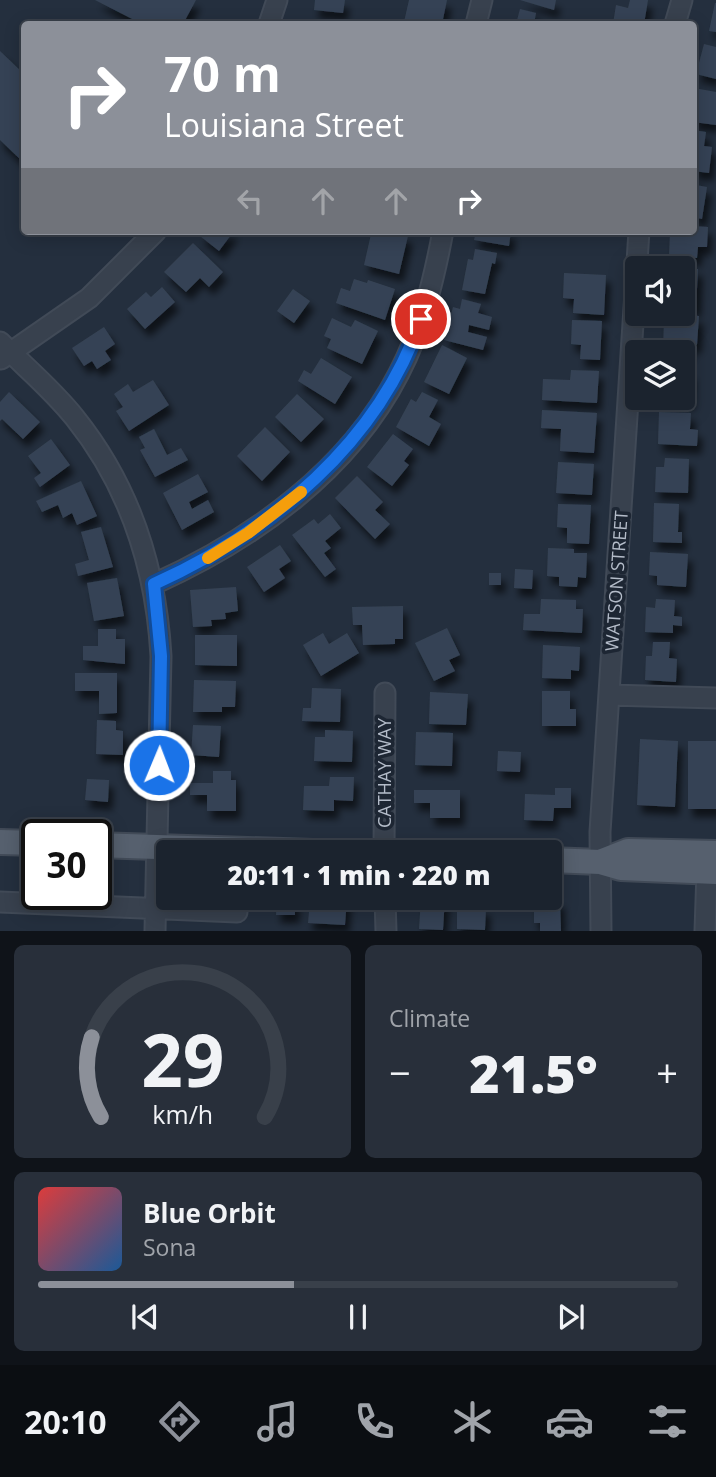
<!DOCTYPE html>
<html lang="en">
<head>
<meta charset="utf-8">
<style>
  :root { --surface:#1b232e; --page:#282f3a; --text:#f1f3f6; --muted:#a0a4aa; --line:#39404a; --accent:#8c9099 }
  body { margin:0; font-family:"Open Sans",sans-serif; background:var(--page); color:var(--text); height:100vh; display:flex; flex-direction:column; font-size:26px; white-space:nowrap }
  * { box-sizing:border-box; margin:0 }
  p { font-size:23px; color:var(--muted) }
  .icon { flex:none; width:38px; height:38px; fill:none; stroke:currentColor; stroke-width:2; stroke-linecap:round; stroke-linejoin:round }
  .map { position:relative; height:931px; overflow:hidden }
  .details { display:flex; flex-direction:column; gap:14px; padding:14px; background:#0f1319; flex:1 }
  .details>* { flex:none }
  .banner { position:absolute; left:21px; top:21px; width:676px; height:214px; border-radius:7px; box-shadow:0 4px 18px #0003,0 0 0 2px var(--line); background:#8c9099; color:#fff; overflow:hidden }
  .buttons { position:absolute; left:625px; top:256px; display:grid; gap:14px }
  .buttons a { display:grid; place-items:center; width:70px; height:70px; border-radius:7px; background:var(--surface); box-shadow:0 4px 18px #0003,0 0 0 2px var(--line); font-size:35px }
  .speed { position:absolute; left:21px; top:819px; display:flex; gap:14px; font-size:35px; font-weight:700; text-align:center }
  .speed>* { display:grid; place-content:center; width:91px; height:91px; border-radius:50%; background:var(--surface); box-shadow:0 4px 18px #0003,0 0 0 2px var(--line); line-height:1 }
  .speed .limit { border:4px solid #111; border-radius:10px; background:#fff; color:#111 }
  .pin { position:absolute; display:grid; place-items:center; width:60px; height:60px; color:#fff; margin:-30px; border:4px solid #fff; border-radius:50%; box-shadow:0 2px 7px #0007 }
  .me { position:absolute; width:77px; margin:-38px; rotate:1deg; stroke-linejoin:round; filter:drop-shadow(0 0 5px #0008) }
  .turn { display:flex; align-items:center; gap:24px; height:147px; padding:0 28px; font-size:32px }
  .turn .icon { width:91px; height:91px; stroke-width:2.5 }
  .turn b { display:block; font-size:49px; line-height:60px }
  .lanes { display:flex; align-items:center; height:66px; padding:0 28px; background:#0003; justify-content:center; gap:35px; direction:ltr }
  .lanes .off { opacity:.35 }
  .big { font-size:52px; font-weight:800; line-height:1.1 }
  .details .widget { flex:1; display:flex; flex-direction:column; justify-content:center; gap:10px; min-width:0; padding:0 24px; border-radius:10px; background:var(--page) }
  .details .dial { align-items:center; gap:0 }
  .dial svg { height:182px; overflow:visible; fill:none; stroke:var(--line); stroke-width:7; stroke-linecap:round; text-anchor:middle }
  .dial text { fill:var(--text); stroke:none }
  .song { display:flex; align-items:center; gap:21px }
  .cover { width:84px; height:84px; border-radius:10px; background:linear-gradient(135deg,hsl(0 70% 55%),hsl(210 70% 35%)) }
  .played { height:7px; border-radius:4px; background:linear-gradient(90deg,var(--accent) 40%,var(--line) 40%) }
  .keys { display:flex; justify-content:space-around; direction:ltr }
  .heat { display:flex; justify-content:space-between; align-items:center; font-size:38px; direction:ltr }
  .details .tiles { flex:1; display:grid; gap:14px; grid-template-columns:1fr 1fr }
  .widget:last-child { grid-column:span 2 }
  .trip { position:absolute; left:156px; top:840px; width:406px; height:70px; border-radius:7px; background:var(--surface); box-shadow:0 4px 18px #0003,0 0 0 2px var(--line); font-weight:800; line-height:70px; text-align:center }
  .tab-bar { display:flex; height:112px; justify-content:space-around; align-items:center; background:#0b0e12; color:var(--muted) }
  .tab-bar .icon { width:49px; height:49px }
  .tab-bar .active { color:var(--accent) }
  .tab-bar b { font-size:32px; color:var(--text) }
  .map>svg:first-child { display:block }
</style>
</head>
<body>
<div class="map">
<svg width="716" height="931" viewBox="0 0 716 931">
  <defs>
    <filter id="shadow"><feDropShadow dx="4.5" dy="8" stdDeviation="3.5" flood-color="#0009"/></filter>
  </defs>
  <rect width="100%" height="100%" fill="#242f3e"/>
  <path fill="#364354" filter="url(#shadow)" d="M95 0H196L183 24H142Z
    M315 0H345L343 13 314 10Z
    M409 0H447L442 24 404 22Z
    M520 0H556L554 10Z
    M630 0H648L644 24H613L616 5 628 8Z
    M715 3H716V32L709 31Z
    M520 9 536 13 534 24H507L508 21 516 24Z
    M704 44 716 47V79L696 74Z
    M0 51 24 74V163L0 140Z
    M694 88 716 92V125L693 122Z
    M693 130 706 132 704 146 712 147 709 173 693 171Z
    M693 178H697L696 185 707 187 702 219 693 217Z
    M693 226 708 227 707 247H698L697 258 669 257 670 231H693Z
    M203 231H234L219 251 200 236Z
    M388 231 408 236 399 274 364 265 371 234 386 237Z
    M476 231H511L509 246 474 240Z
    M193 243 223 272 209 287 200 278 186 292 164 272Z
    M475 249 497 253 495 264 492 263 485 294 462 290 468 259 473 260Z
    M682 268 698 269 696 309 682 308Z
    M564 273 606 275 604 315 573 313 574 299 563 298Z
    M354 279 367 283 368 280 395 289 385 320 336 303 341 288 350 291Z
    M162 287 175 302 145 329 127 309 146 292 151 297Z
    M293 289 310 301 294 323 277 311Z
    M462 299 481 304 478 313 492 317 489 330 469 325 468 332 487 337 483 350 444 340 453 307 460 309Z
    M679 315 699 316 697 345H690V352L663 351 664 318 679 319Z
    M332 318 351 327 355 320 378 331 362 364 327 348 331 339 324 336Z
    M572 320 602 321 600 360 580 359 581 345 571 344Z
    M104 327 115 344 105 351 111 360 97 369 92 361 84 366 72 348Z
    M442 345 467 358 449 394 424 382Z
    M321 358 352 377 335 404 298 381 304 370 311 374Z
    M571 370 599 371 597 403 542 400 543 379 570 380Z
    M682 372H691L690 402 661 400V397H682Z
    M153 380 169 405 129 431 116 411 123 407 114 394 128 384 133 392Z
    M9 392 40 422 23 439 2 419 0 421V402Z
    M422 392 438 400 429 417 441 424 429 446 396 427 411 399 416 402Z
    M297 394 324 419 301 442 275 417Z
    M542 410 597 413 594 453 560 451 561 429 541 428Z
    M659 412 691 413 690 429 698 430 697 446 658 444Z
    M265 427 290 452 262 481 237 456Z
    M154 429 167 455 181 448 188 460 155 477 140 450 145 448 139 437Z
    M393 434 413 449 404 461 409 465 392 486 367 467Z
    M51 439 70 465 40 487 34 478 41 473 28 456Z
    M665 458 689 459 688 493 655 492 656 467H664Z
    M558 462 594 464 592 495 556 493Z
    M198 474 208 492 189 502 192 509 208 500 214 512 182 530 163 493Z
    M357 476 383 502 375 510 390 524 375 539 335 498Z
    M81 481 97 516 77 525 72 513 63 518 58 505 42 512 36 501Z
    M654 503 679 504 678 532H682V543L653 542Z
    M558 504 591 505 589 544 567 543V528L557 527Z
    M330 514 341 528 325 541 331 548 324 553 336 569 325 577 292 535 314 519 318 524Z
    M101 527 113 567 78 576 75 564 89 560 81 532Z
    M280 545 291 561 279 569 285 578 264 592 247 567Z
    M548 548 574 549V553H587L586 578 578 577 577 587 559 586V577L547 576Z
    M650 552 688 554 686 587 657 585V576L649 575Z
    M515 569 533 570 532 589 514 588Z
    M489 573H501V585H489Z
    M117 578 124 616 94 621 87 583Z
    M236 587 238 611 225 613 226 619 211 620 212 626 193 627 190 590Z
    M541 599 576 600V609H583L582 633 523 630 524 614H540Z
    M656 599 675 600 674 616 682 617V626L673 625V633L645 632 646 607 655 608Z
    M403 606V639H395V644L363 645 362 625H353L352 607Z
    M447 628 460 655 449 660 455 671 434 681 415 643Z
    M98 629H116V639H125V664L83 660V646H98Z
    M323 633 329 644 347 633 359 653 321 676 303 645Z
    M195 635H237V666L195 665Z
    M653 642H670L669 658 677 659 676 682 645 680 646 656H652Z
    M543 645 580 647 579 671 571 670V679L542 678Z
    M75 673H117V713L99 714V691H75Z
    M194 680 236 681 235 707H222V712H193Z
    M312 688 341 689 340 722 302 721 303 708H311Z
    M542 691H570V709H576V726H542Z
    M430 692 468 694 466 725 429 724Z
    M97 720 116 721V730L123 731V755L96 754Z
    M193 725 221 726 219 757 191 755Z
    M325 730 353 731 352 762 314 761 315 737H325Z
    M416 732 453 733 452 766 415 765Z
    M640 739 678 741 675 807 637 805Z
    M688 741H716V809H688Z
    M498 751 521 752 520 772 497 771Z
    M213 771H231V780H236V811H207V795H190V783H213Z
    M330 777H354L353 801 334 800V811L303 810 304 786H329Z
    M87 779 109 780 108 802 85 800Z
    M555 788H571V808H554L553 821 524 820 525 794 555 795Z
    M414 790H460V818H430V803H414Z
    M277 898H295V915H276Z
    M318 898H347L345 925 308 923 309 912H317Z
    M421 898H445L443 930 419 929Z
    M534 900H560L561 931H540V923H534Z
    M457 907 486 908 485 930 457 929Z"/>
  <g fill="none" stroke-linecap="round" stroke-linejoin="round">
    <defs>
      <path id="minor" d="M269 24 277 0
        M476 24 482 0
        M675 24 682 0
        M0 342C25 367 53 390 75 418 131 488 156 568 161 656L155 931
        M1 359 89 298 156 231
        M154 584C252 540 349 471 399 373 422 329 434 279 443 231
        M610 695 716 698
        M384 852 385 693
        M385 898 386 931
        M0 902 237 912
        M601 931 600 832 639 231
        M705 931 707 872"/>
      <path id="major" d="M0 842 37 843
        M96 845 313 852
        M550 860 600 862 621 868 716 872
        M600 862 628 851 716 853"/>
    </defs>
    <use href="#minor" stroke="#414a57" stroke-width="23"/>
    <use href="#major" stroke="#414a57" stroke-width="28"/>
    <use href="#minor" stroke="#38414e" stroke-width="19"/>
    <use href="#major" stroke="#56606e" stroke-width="24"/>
  </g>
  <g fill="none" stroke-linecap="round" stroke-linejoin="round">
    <defs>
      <path id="route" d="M159 765 161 656 154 584C271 531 378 444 421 319"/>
    </defs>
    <use href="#route" stroke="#114b97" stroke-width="18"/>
    <use href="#route" stroke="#1a73e8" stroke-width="12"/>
    <path stroke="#f59e0b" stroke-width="12" d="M208 558 248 533 301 492"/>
  </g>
  <g text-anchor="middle" stroke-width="7" stroke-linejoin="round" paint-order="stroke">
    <g font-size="18" fill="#b4bcc9" stroke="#1d2633">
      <text transform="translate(617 581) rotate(-86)" y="6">WATSON STREET</text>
      <text transform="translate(385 773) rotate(-90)" y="6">CATHAY WAY</text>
    </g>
  </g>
</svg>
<div class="buttons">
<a><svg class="icon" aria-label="sound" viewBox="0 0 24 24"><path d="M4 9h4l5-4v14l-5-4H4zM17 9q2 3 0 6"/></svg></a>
<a><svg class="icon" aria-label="layers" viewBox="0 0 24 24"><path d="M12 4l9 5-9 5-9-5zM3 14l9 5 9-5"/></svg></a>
</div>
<div class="speed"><div class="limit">30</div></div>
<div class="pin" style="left:421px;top:319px;background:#d93025"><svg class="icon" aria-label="arrive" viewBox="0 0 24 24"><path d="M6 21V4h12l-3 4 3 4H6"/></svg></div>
<svg class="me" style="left:159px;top:765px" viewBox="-20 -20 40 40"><circle r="17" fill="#1a73e8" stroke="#fff" stroke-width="3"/><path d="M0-11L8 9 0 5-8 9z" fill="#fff"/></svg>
<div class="trip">20:11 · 1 min · 220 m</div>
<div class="banner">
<div class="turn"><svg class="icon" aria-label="right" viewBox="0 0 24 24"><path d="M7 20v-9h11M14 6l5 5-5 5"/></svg><div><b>70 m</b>Louisiana Street</div></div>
<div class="lanes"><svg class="icon off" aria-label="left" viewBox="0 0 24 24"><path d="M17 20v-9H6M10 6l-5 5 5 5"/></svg><svg class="icon off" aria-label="ahead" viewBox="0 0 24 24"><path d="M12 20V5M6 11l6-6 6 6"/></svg><svg class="icon off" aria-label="ahead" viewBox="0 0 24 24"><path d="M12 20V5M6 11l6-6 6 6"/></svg><svg class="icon" aria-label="right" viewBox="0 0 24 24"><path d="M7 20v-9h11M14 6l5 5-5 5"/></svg></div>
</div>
</div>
<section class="details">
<div class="tiles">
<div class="widget dial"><svg viewBox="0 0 100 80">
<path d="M14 69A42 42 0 1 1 86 69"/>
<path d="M14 69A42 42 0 0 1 10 34" stroke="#8c9099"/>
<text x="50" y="56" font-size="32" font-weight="700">29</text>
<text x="50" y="72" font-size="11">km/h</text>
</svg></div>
<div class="widget"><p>Climate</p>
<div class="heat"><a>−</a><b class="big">21.5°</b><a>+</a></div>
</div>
<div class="widget">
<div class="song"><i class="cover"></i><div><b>Blue Orbit</b><p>Sona</p></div></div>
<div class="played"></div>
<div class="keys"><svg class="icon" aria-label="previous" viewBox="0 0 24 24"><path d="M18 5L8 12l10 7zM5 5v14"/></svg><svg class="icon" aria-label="pause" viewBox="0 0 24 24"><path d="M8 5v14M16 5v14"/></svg><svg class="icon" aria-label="next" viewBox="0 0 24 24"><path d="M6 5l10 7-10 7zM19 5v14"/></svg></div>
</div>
</div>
</section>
<nav class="tab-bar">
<b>20:10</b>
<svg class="icon active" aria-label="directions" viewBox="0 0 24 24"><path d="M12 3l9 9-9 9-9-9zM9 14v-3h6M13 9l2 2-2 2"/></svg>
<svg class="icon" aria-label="music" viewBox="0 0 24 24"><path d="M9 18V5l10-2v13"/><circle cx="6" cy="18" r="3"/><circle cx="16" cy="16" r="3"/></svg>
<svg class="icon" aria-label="phone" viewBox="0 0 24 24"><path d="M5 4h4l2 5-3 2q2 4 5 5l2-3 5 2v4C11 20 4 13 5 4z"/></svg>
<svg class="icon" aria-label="climate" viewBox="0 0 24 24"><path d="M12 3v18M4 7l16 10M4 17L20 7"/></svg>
<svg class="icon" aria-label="car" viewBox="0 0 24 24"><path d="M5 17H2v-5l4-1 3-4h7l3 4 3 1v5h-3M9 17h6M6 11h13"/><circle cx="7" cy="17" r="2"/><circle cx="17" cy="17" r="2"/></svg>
<svg class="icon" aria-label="filters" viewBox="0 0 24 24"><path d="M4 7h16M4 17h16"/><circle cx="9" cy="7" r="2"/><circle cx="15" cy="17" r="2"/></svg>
</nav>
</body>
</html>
